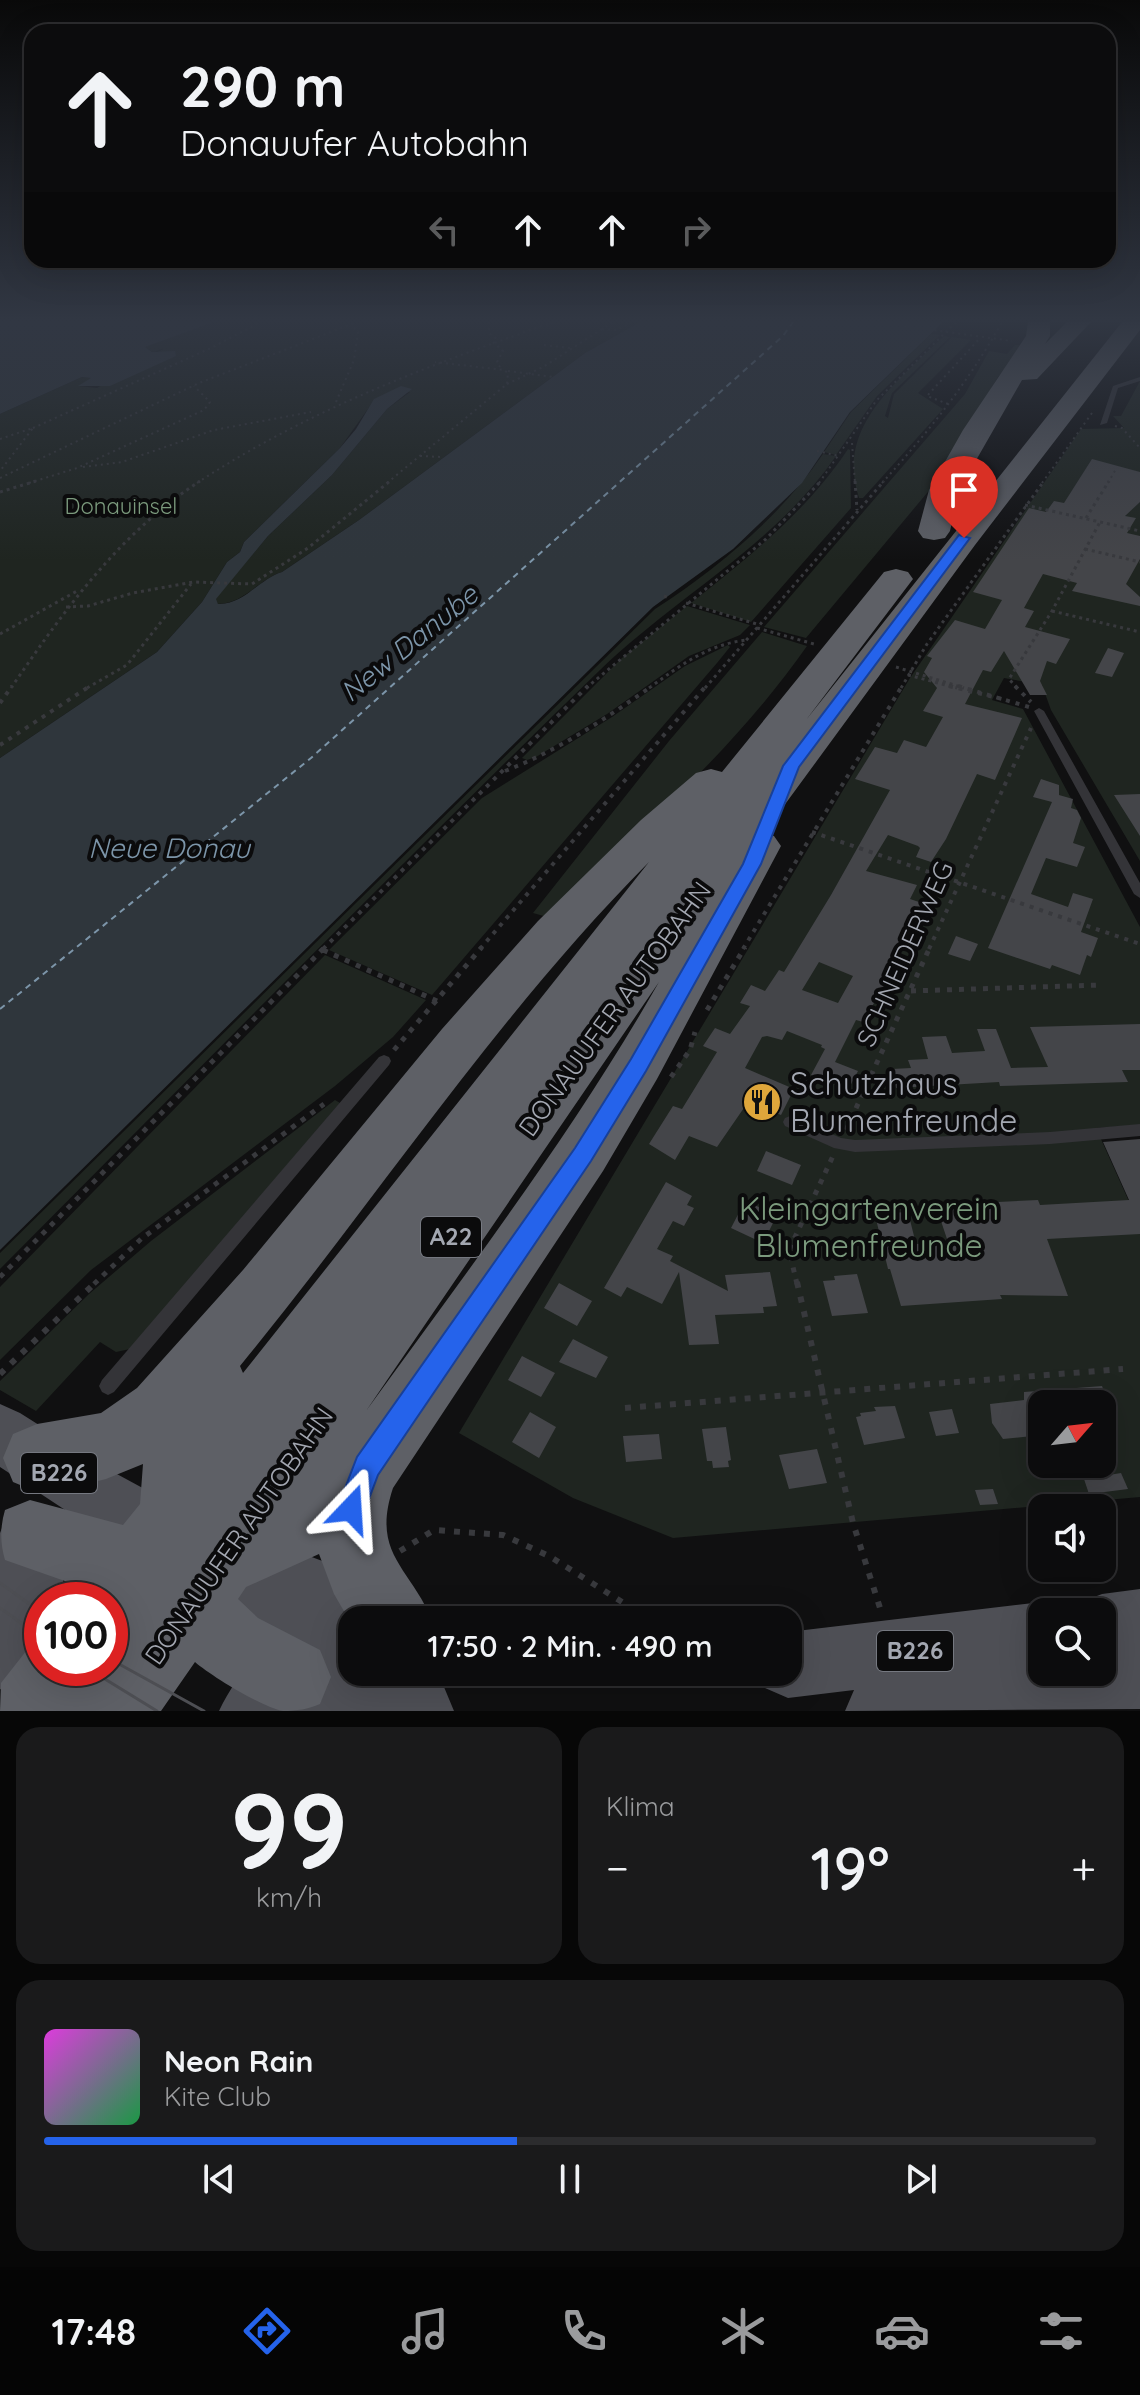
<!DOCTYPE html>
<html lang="de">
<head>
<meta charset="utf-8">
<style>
  :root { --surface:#0c0c0d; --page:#1a1a1b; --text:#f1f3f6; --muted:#9a9b9d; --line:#2c2c2e; --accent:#2563eb }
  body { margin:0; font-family:Quicksand,sans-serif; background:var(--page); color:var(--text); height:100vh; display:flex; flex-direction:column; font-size:30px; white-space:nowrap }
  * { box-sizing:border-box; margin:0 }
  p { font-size:26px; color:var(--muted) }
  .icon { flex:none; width:44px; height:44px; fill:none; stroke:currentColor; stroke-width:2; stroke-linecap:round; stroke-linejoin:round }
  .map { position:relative; height:1711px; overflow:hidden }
  .side { display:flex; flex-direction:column; gap:16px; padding:16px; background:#070707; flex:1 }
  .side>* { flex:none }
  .guide { position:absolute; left:24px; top:24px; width:1092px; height:244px; border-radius:24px; box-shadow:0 8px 32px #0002,0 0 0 2px var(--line); background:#0c0c0d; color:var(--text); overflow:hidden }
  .needle { width:52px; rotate:62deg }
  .controls { position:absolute; left:1028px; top:1390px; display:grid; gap:16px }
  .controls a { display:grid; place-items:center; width:88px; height:88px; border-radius:16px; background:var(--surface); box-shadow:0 8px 32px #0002,0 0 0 2px var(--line); font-size:40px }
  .speed { position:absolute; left:24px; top:1582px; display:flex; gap:16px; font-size:40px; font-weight:700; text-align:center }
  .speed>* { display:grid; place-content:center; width:104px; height:104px; border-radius:50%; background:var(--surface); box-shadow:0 8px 32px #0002,0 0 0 2px var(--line); line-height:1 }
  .speed .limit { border:12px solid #d22; background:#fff; color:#111 }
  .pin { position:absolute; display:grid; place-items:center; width:68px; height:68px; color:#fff; margin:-82px -34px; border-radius:50% 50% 50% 0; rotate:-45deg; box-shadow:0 0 8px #0007 }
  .pin .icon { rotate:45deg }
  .me { position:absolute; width:88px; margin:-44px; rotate:20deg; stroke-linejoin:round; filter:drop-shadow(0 0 6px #0008) }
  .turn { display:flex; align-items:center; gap:28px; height:168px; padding:0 24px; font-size:36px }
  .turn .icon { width:104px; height:104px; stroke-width:2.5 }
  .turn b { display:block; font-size:56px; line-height:68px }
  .lanes { display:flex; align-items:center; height:76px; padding:0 24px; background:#0003; justify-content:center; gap:40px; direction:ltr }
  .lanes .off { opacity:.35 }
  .big { font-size:60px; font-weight:600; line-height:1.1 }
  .side .tile { flex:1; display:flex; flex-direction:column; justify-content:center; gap:12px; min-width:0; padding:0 28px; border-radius:24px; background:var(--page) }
  .side .dial { align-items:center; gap:0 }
  .dial b { font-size:104px; line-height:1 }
  .song { display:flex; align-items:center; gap:24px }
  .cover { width:96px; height:96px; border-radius:12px; background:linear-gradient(135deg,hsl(300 70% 55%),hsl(140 70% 35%)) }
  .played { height:8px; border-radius:4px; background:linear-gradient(90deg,var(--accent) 45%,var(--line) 45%) }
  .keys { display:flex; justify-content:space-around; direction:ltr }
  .heat { display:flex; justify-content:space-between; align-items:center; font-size:44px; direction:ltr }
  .side .tiles { flex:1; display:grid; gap:16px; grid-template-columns:1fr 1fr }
  .tile:last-child { grid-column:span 2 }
  .trip { position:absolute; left:338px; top:1606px; width:464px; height:80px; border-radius:24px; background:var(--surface); box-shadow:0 8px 32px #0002,0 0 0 2px var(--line); font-weight:600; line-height:80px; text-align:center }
  .tab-bar { display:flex; height:128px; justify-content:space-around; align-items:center; background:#050505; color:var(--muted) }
  .tab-bar .icon { width:56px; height:56px }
  .tab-bar .on { color:var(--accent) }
  .tab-bar b { font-size:36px; color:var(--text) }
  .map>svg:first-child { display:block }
</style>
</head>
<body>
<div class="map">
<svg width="1140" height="1711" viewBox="0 0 1140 1711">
  <rect width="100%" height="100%" fill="#101011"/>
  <path fill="#1f2520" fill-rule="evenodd" d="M214 322H640L585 353 359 520 282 572C259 579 244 604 218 604L215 599 268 536 332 475 387 409 410 392 375 399 340 448 244 542 240 552 227 562 202 602 157 652 0 758V414L82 377 92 378 79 386 97 388 163 349 153 352 144 347Z
    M931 334 940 335 877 396 836 455 824 452 851 412Z
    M944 336 950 337 892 393 885 416 888 418 894 394 952 337 971 340 918 393 943 409 863 498H859C835 427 897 382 944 336Z
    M1015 345 1026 346 998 377 942 475 806 638 764 627 965 394 989 351 1007 354Z
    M1140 381V861L1051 710 1042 685 1004 678 992 700 1023 709 1140 927V1125L1096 1128 1140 1226V1497L673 1538 573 1498 459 1433 910 678 1081 429 1124 428 1113 416H1121ZM1042 1404H1102V1464H1042Z
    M848 449 850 450 851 508 751 622 691 603C749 557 807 511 848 449Z
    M823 454 836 456C774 546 676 596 599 671 397 867 199 1069 0 1269V1253L655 609C718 568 781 516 823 454Z
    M687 606 750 625 740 635 689 656 607 714 536 757 527 760 522 758 622 658Z
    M762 632 807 646C735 749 639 833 547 917L533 913 669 741Z
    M728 645 730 647 717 663 432 995 329 950 482 798 612 717 685 666Z
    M325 955 426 1000 393 1037 335 1086 91 1270 0 1360V1287Z
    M335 1100 340 1103 130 1349 116 1352 100 1342 36 1411 0 1390V1381L89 1294 151 1241Z"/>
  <path fill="#2f363c" d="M0 322H214L145 347 152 352 175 351 176 356 110 386H78L91 378 82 377 0 414Z
    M640 322H943L850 412 802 483 733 549 653 607 0 1250V758L157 652 202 602 227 562 240 552 244 542 340 448 356 429 374 399 401 386 412 389 387 409 332 475 268 536 216 599 218 604C244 605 259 579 282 572L359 520 585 353Z"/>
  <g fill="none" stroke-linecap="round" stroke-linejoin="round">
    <path stroke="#7c95a9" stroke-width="2" stroke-dasharray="6 5" stroke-linecap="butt" d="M0 1009 311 758 783 336 793 322"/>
  </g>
  <path fill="#444549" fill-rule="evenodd" d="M1092 459 1140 472V502L1125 516 1136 518 1127 533 1140 536V559L1126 584 1140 597V606L1072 591 1077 583 1043 574 1024 608 1034 611 1025 627 1070 639 1056 664 1047 661 1040 681 1047 695H1030L1004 651 991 672 983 670 965 704 1022 718 995 780 977 774 946 839 931 862 916 857 920 848 918 846 888 835 866 871 917 885 910 899 925 904 889 977 863 1022 856 1020 835 1062 858 1071 848 1090 811 1075 825 1049 821 1047 822 1045 787 1031 782 1040 767 1036 762 1037 745 1068 794 1089 781 1115 748 1102 717 1147 689 1136 675 1160 649 1144 673 1106 682 1109 717 1052 703 1046 715 1028 730 1034 750 1006 740 1003 751 985 765 991 779 970 784 972 831 895 890 790 855 779 875 747 897 753 904 740 926 747 943 717 923 711 937 688 924 672 932 658 927 656 955 620 985 629 1002 600 973 592 1029 508 1046 512 1054 501 1064 503ZM819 962 853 976 838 1003 802 990Z
    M1108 648 1124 653 1112 677 1095 673Z
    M1041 779 1059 785V795L1073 799 1071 808 1077 810 1081 818 1073 843 1085 847 1077 867 1046 858 1031 894 1068 907 1073 893 1093 899 1081 932 1098 938 1091 957 1087 955 1080 975 1052 965 1050 969 988 948 1052 802 1033 797Z
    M1140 794V836L1114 795Z
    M956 936 978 944 970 961 948 954Z
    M1140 1024V1070H1122L1128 1082 1000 1086 999 1082 896 1088 892 1069 911 1068 908 1060 928 1059 922 1037 946 1036 952 1053 985 1051 977 1029H996L1011 1068 1048 1067 1030 1027Z
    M1140 1139V1234L1047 1239 1068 1296 1000 1295 1002 1299 901 1306 890 1269H888L876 1219 891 1218 889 1213 908 1212 916 1244 948 1242 937 1209 999 1205 998 1202 1038 1200 1040 1205 1129 1200 1103 1142Z
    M766 1151 801 1165 792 1185 757 1171Z
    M666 1182 692 1196 687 1205 694 1208 684 1226 673 1221 657 1249 673 1256 670 1261 728 1291 725 1275 770 1272 777 1306 763 1307 764 1313 715 1315 719 1344 689 1345 679 1272 662 1304 627 1287 621 1297 604 1288Z
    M745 1201 777 1215 763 1243 731 1228Z
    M857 1274 868 1313 832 1316 823 1281 835 1280 834 1276Z
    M559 1283 592 1301 577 1326 544 1308Z
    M573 1339 608 1357 596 1378 559 1362Z
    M522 1356 555 1373 541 1397 508 1380Z
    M1102 1386 1109 1404H1042V1435L1003 1439 992 1423 990 1404 1024 1400V1392Z
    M895 1406 905 1438 864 1445 856 1417 861 1416 860 1413 876 1411 874 1407Z
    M952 1409 959 1433 936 1436 929 1412Z
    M530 1412 556 1427 539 1458 512 1442Z
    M726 1427 731 1460 728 1461 729 1467 713 1468 712 1461H707L702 1429Z
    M659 1434 662 1459 626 1462 623 1436Z
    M817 1449 827 1483 789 1489 779 1455Z
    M1121 1473 1128 1489 1089 1494 1084 1479Z
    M993 1489 998 1504 980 1505 975 1490Z"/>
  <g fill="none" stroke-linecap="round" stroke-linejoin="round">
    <path stroke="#38393d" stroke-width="2" stroke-dasharray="2 4" stroke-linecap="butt" d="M489 322V333L497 339
      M875 322 1012 341
      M602 329 616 330 629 324 624 322
      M493 342 503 351 497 362 500 367
      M544 345 570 348
      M508 371 553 377
      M507 384 543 367 613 322
      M336 402 354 360 358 332 351 324
      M948 404 927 396 980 338
      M1115 426 1122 428 1140 448
      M33 428 211 348 261 322
      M0 439 33 428 0 471
      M852 443 855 483
      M817 451 839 456
      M420 456 442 457
      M83 467 122 462 214 430 311 412
      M0 478 199 383 357 322
      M29 483 77 468 204 410 210 402 194 386
      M197 483C308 410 429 365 554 322
      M387 483 507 384 508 373 504 370 435 362
      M819 483 876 401 956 322
      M882 483C930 430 967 384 1002 322
      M1042 483 1092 413
      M1108 483 1116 469"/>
    <path stroke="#38393d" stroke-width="3" stroke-dasharray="3 4" stroke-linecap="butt" d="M855 481 857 510
      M0 492 36 481
      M1025 505 1140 531
      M1086 518 1109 481
      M1085 549 1140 562
      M664 596 669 598
      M686 603 760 625
      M66 607 88 606 133 593 193 582 252 584 308 548 390 481
      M1052 611 1140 632
      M757 628 814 644
      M0 634 77 591
      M896 667 964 688
      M908 675 957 688
      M11 688C65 609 119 534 200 481
      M87 688 127 665 191 584
      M586 688 766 539 821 481
      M649 688C681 665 707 645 746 640
      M705 688 884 481
      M901 688 927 644 1044 481
      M1017 688 1009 679 1052 611 1100 522"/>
    <path stroke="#38393d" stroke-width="4" stroke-dasharray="4 6" stroke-linecap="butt" d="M949 686 1002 699
      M958 686 1029 707
      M1015 686 1031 702
      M0 703 12 686
      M0 745 90 686
      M505 771C559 750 605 719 652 686
      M812 832 1140 944
      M323 949 588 686
      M480 949 706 686
      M743 949 902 686
      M929 949 1031 728"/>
    <path stroke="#38393d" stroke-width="5" stroke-dasharray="5 7" stroke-linecap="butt" d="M323 950 437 1001
      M911 991 1102 985
      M707 1010 745 947
      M394 1050 482 947
      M671 1077 690 1050 695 1032
      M846 1130 930 947
      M0 1277 325 947
      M94 1284 141 1239 324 1104
      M797 1284 789 1250 833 1156"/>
    <path stroke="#38393d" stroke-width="6" stroke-dasharray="6 9" stroke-linecap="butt" d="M797 1282 853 1523 880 1608
      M0 1374 96 1282
      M625 1408 1123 1369
      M400 1551 434 1530 503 1535 549 1556 641 1614"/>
    <path fill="#343438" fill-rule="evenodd" d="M1140 377V381L1118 388 1107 423 1100 425 1113 386Z
      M1039 708 1044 711 1140 883V898L1134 894 1034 711Z
      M384 1055 389 1057 391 1061 389 1065 114 1392 108 1395 102 1392 99 1386 102 1380 379 1057Z
      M790 1116 841 1138 855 1140 1050 1132 1140 1124V1136L1050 1144 855 1152 834 1148 785 1126 783 1122 785 1118Z"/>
    <path fill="#4e4f55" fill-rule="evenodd" d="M0 1404 20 1413 115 1473 174 1505 325 1562 403 1597 412 1620H352V1672C388 1672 410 1673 444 1687L454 1711H219C229 1689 243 1673 253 1651L274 1642C220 1625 164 1630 110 1644V1600H83L87 1589 129 1575 176 1568 91 1527 0 1467Z
      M30 1504 52 1513 61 1535 64 1600H42V1668H48L39 1686 16 1696 0 1689V1533L8 1513Z
      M1140 1589V1709L845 1711 854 1690 788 1698 765 1688 758 1672H788V1632L1042 1602 1065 1612H1042V1672H1102V1612H1076L1079 1603 1102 1594Z"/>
    <path fill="#5e6066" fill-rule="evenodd" d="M1028 322H1050V336L1045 344 1067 322H1091L1037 379 1022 380 959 490 950 531 945 538 934 540 923 538 918 531 929 490 963 430 1026 336Z
      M1122 322H1140V330L975 545 764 833 774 836 781 846 657 1079 603 1171 393 1488C371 1554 410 1567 432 1620H352V1625L334 1594 319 1554 246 1587 238 1599 258 1618 320 1650 331 1677 320 1704C308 1709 297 1711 283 1711 262 1707 211 1676 195 1662L161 1711H0L1 1683 34 1641 42 1638V1668H110V1653L126 1631 110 1638V1600H74L79 1586 5 1560C0 1543 0 1527 5 1510L30 1500 123 1525 140 1504 143 1464 106 1479 66 1489 37 1492 13 1482 3 1458 13 1434 37 1424 101 1413 137 1388 243 1270 442 1029 538 921 641 820 696 773 711 769 722 772 884 572 896 569 908 572 913 579 806 720ZM649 862 243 1373 240 1366C377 1199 496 1016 649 862ZM659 982C573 1133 468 1270 366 1411Z"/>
    <path stroke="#4d4e53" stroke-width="3" d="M0 1583 42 1613
      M0 1608 42 1638
      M110 1659 204 1711
      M87 1668 157 1711"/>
  </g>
  <linearGradient id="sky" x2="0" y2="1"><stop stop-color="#090909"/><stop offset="0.57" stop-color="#313743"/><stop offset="1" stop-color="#313743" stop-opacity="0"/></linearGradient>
  <rect width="1140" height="561" fill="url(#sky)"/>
  <path fill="#2563eb" stroke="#184099" stroke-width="2" d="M959 535 970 538 799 767 761 864 646 1071 591 1161 378 1475 361 1520 351 1524 341 1520 337 1509 357 1457 575 1148 631 1059 743 864 783 766Z"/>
  <defs>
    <symbol id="restaurant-disc" viewBox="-11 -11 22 22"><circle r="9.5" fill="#dfa63b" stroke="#0b0b0c"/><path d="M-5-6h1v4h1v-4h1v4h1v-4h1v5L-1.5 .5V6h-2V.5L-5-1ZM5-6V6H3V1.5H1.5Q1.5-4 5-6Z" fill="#111"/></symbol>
  </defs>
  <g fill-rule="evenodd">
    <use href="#restaurant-disc" x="740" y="1080" width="44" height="44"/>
  </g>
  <g text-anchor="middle" stroke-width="8" stroke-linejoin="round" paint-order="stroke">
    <g font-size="22" fill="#7b9a7d" stroke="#0b0b0c">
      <text x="121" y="514">Donauinsel</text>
    </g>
    <g fill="#0b0b0c" stroke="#757880" stroke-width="2">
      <rect x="421" y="1217" width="60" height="40" rx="6"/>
      <rect x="21" y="1453" width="76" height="40" rx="6"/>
      <rect x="877" y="1631" width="76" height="40" rx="6"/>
    </g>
    <g font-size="24" font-weight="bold" fill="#a3a7b1">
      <text x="451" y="1245">A22</text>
      <text x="59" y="1481">B226</text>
      <text x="915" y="1659">B226</text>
    </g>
    <g font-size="26" fill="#a3a7b1" stroke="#0b0b0c">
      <text transform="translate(905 954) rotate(-66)" y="9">SCHNEIDERWEG</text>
      <text transform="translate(615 1009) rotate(-54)" y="9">DONAUUFER AUTOBAHN</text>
      <text transform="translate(239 1536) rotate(-55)" y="9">DONAUUFER AUTOBAHN</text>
    </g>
    <g font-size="28" font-style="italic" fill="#7c95a9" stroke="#0b0b0c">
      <text transform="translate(409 643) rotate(-39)" y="10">New Danube</text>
      <text x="169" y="858">Neue Donau</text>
    </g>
    <g font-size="32" fill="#a3a7b1" stroke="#0b0b0c" text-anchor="start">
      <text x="790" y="1095">Schutzhaus<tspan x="790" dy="37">Blumenfreunde</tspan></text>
    </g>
    <g font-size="32" fill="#7b9a7d" stroke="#0b0b0c">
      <text x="869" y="1220">Kleingartenverein<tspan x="869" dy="37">Blumenfreunde</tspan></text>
    </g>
  </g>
</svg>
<div class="controls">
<a><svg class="needle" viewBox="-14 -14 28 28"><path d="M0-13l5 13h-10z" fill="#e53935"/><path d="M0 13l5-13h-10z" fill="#9a9b9d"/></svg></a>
<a><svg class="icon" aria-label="sound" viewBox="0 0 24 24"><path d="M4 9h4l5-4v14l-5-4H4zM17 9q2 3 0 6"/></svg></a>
<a><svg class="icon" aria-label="search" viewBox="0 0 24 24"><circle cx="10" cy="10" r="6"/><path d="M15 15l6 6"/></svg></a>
</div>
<div class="speed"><div class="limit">100</div></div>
<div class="pin" style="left:964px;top:538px;background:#d93025"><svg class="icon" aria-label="arrive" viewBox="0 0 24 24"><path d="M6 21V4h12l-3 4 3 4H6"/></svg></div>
<svg class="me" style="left:351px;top:1509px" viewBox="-20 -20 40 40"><path d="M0-17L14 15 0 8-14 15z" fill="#2563eb" stroke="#fff" stroke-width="4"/></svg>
<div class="trip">17:50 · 2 Min. · 490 m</div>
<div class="guide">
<div class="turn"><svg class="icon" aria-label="ahead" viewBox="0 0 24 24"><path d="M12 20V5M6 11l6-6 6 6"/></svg><div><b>290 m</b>Donauufer Autobahn</div></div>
<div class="lanes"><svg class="icon off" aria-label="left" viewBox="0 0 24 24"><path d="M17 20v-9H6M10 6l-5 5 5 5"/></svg><svg class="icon" aria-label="ahead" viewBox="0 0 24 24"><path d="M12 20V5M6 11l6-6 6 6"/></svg><svg class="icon" aria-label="ahead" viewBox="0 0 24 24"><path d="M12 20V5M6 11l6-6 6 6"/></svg><svg class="icon off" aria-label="right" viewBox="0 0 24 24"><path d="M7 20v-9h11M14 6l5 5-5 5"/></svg></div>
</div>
</div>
<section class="side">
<div class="tiles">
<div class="tile dial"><b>99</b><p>km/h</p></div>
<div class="tile"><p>Klima</p>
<div class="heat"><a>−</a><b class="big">19°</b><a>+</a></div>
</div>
<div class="tile">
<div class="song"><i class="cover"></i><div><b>Neon Rain</b><p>Kite Club</p></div></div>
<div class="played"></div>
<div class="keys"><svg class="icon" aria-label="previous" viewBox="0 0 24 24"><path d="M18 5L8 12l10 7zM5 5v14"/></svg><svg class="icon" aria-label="pause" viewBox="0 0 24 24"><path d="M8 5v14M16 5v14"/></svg><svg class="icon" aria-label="next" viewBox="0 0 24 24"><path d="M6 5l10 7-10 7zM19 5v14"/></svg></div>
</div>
</div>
</section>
<nav class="tab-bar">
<b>17:48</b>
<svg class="icon on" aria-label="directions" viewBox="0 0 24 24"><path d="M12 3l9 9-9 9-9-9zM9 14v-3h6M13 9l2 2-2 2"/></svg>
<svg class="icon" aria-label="music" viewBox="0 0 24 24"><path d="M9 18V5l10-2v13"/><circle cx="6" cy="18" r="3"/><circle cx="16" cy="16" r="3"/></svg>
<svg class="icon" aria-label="phone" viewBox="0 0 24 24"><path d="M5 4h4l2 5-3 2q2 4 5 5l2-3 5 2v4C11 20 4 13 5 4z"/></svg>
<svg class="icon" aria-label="climate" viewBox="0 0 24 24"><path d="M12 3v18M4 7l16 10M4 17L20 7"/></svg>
<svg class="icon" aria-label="car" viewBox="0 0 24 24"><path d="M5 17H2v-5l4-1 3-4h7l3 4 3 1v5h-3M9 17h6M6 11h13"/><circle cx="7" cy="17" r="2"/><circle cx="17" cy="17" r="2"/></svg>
<svg class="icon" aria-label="filters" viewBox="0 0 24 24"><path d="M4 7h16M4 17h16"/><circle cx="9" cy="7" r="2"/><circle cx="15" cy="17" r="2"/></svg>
</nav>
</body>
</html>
